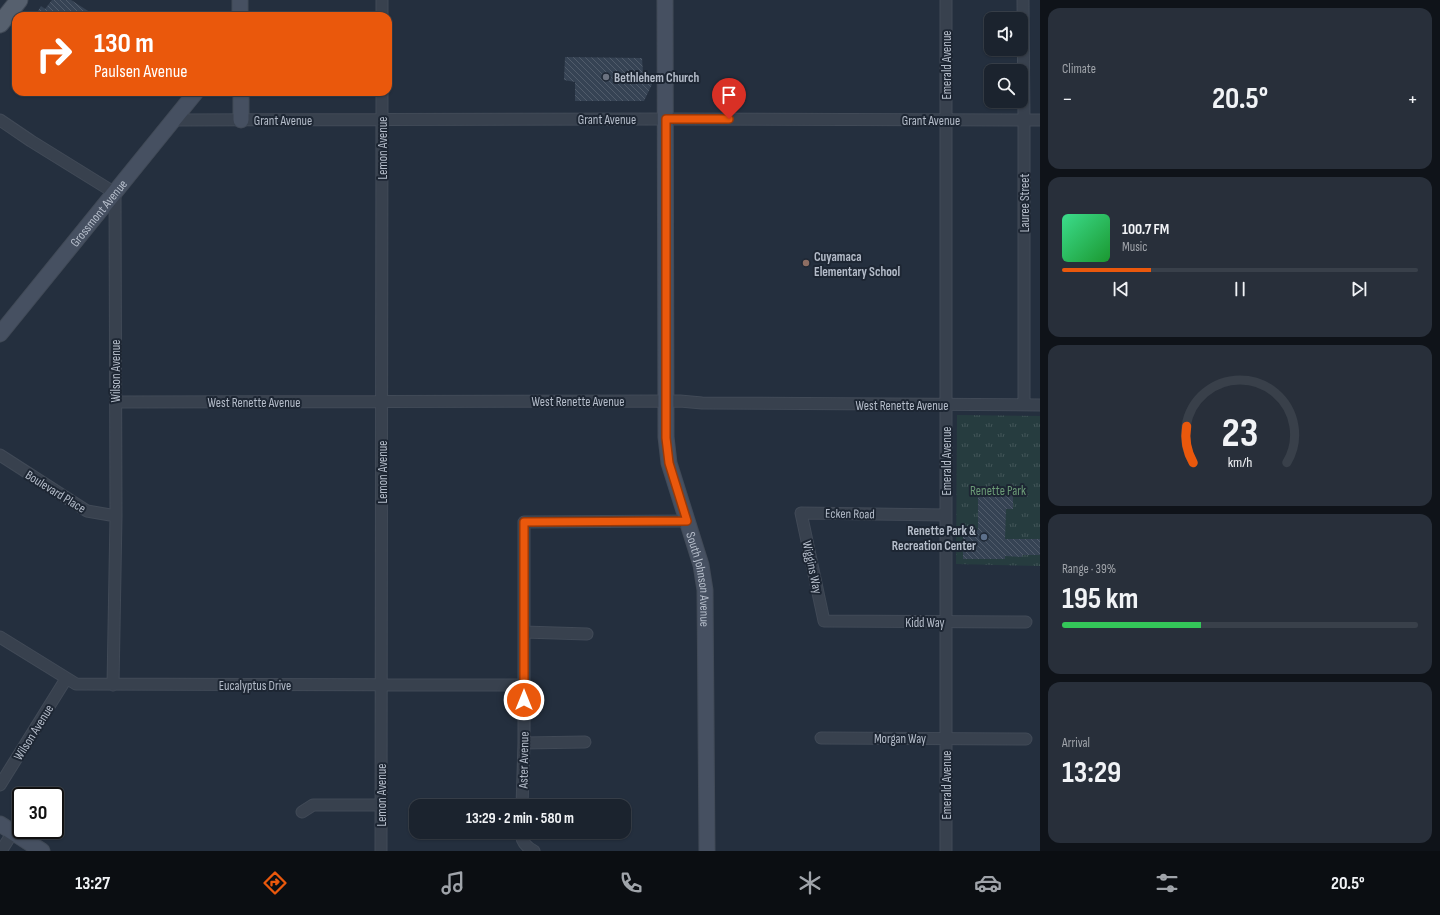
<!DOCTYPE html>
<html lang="en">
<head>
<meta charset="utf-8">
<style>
  :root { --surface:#1b232e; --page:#282f3a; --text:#f1f3f6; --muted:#a0a4aa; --line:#39404a; --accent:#ea580c }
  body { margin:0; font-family:"Sofia Sans Condensed",sans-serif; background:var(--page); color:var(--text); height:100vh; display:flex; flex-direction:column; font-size:15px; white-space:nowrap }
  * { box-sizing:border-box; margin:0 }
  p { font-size:13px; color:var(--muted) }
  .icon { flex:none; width:22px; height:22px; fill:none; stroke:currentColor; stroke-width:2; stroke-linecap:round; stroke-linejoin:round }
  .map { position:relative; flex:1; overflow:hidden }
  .side { display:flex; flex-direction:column; gap:8px; padding:8px; background:#0f1319; width:400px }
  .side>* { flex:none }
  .banner { position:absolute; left:12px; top:12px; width:380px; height:84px; border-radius:12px; box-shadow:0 1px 3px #0004,0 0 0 1px var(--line); background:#ea580c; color:#fff; overflow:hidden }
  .fabs { position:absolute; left:984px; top:12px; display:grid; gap:8px }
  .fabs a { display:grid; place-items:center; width:44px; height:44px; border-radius:8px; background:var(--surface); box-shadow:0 1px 3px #0004,0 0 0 1px var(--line); font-size:20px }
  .speed { position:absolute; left:12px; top:787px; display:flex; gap:8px; font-size:20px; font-weight:700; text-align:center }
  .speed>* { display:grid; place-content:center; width:52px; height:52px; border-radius:50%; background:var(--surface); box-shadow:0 1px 3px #0004,0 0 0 1px var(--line); line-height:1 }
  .speed .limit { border:2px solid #111; border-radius:6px; background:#fff; color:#111 }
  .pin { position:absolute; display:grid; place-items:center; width:34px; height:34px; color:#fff; margin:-41px -17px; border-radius:50% 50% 50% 0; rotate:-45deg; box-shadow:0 0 4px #0007 }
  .pin .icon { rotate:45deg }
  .me { position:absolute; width:44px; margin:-22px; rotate:0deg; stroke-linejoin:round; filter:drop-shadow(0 0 3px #0008) }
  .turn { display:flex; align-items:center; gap:14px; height:84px; padding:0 16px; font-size:18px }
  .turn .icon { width:52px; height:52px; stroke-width:2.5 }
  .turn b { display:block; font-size:28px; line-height:34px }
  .big { font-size:30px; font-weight:700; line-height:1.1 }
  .side .card { flex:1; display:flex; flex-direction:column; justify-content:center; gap:6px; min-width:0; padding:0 14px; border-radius:12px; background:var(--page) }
  .side .dial { align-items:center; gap:0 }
  .dial svg { height:104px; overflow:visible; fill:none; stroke:var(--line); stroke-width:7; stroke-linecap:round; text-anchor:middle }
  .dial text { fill:var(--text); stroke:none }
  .song { display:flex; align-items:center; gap:12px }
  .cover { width:48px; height:48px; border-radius:6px; background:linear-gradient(135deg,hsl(150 70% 55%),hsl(130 70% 35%)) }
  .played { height:4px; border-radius:2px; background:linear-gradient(90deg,var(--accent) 25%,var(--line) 25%) }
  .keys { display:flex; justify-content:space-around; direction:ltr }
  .heat { display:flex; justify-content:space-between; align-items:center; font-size:22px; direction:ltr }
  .charge { height:6px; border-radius:3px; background:linear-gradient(90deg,#34c759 39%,var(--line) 0) }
  .trip { position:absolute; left:409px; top:799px; width:222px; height:40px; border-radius:12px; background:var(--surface); box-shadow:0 1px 3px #0004,0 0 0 1px var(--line); font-weight:700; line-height:40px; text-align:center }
  .tabs { display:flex; height:64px; justify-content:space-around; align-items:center; background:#0b0e12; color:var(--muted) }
  .tabs .icon { width:28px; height:28px }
  .tabs .active { color:var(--accent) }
  .tabs b { font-size:18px; color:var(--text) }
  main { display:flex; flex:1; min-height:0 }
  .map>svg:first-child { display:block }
</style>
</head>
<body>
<main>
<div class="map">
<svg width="1040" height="851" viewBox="0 0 1040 851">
  <defs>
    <pattern id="park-tufts" width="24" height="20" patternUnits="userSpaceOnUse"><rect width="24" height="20" fill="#263c3f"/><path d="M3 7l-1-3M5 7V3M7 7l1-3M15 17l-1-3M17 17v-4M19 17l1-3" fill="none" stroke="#435659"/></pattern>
    <pattern id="building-back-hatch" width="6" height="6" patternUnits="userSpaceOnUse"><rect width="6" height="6" fill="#364354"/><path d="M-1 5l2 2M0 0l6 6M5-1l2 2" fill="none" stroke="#515c6b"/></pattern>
  </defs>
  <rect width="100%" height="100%" fill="#242f3e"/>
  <path fill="url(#park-tufts)" d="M957 415 1040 416V566L956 564Z"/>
  <path fill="url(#building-back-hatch)" d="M52 0H71L96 16H35L41 6 45 9Z
    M565 57 642 58 643 73 654 80 644 101H575V82L564 80Z
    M978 492H1013V509H1006L1005 539H1040V555H1022V557L1005 556V559H963V536L964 532H967L968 530H978Z"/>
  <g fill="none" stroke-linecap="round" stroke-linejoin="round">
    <defs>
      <path id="street" d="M382 0V16
        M946 0V851
        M1023 0 1024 120V405
        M0 120 31 141 115 193 116 516 113 685
        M173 120 679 119 1040 120
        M116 402 680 401 702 403 1040 405
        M0 455 87 511 116 516
        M946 515 801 513 824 621 1026 622
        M524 632 587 634
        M0 637 76 684 524 685
        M821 738 1026 739
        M524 743 585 742
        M0 785 66 679
        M522 806 524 743V522L687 521
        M302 812 313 805H381
        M521 832C521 841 526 847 534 851
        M1 851 13 832
        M381 851 382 92"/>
      <g id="secondary">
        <path id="s1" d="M665 0 666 437 669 463 701 565 705 590 707 851"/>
        <path d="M240 16V0"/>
        <path d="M241 92V120"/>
        <path id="s2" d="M0 334 196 92"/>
        <path d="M0 824 42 851"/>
      </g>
      <path id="primary" d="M0 24 19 0"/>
    </defs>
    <use href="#street" stroke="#414a57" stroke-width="13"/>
    <use href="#secondary" stroke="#414a57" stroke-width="17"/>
    <use href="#primary" stroke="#414a57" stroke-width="19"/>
    <use href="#street" stroke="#38414e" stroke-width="11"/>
    <use href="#secondary" stroke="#465061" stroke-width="15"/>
    <use href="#primary" stroke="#56606e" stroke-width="17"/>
  </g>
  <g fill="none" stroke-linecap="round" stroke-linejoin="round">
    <defs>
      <path id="route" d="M524 700V522L687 521 669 463 666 438V119H729"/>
    </defs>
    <use href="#route" stroke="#983908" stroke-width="10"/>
    <use href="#route" stroke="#ea580c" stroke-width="7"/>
  </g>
  <circle fill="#6b7280" stroke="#1d2633" stroke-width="1.5" cx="606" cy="77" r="4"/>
  <circle fill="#8d6e63" stroke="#1d2633" stroke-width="1.5" cx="806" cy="263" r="4"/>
  <circle fill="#5c6f8a" stroke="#1d2633" stroke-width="1.5" cx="984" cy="537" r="4"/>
  <g text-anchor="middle" stroke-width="4" stroke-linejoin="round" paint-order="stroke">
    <g font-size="13" fill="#b4bcc9" stroke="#1d2633">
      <text transform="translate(946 65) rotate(-90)" y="5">Emerald Avenue</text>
      <text x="607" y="124">Grant Avenue</text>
      <text x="283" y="125">Grant Avenue</text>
      <text x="931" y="125">Grant Avenue</text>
      <text transform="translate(382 148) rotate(-90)" y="5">Lemon Avenue</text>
      <text transform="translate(1024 203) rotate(-90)" y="5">Lauree Street</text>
      <text dy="5" stroke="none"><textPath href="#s2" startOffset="156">Grossmont Avenue</textPath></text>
      <text transform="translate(115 371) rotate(-90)" y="5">Wilson Avenue</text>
      <text x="578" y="406">West Renette Avenue</text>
      <text x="254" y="407">West Renette Avenue</text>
      <text x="902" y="410">West Renette Avenue</text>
      <text transform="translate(946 461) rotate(-90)" y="5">Emerald Avenue</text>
      <text transform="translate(382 472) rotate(-90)" y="5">Lemon Avenue</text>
      <text transform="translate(56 491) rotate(32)" y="5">Boulevard Place</text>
      <text transform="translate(850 513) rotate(1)" y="5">Ecken Road</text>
      <text transform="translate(813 567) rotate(78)" y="5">Wiggins Way</text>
      <text dy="5" stroke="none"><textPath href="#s1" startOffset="584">South Johnson Avenue</textPath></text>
      <text x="925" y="627">Kidd Way</text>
      <text x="255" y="690">Eucalyptus Drive</text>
      <text transform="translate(33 732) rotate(-58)" y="5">Wilson Avenue</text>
      <text x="900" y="743">Morgan Way</text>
      <text transform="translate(523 760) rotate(-89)" y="5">Aster Avenue</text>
      <text transform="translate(946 785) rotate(-90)" y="5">Emerald Avenue</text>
      <text transform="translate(381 795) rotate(-90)" y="5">Lemon Avenue</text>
    </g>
    <g font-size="13" font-weight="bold" fill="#b4bcc9" stroke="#1d2633" text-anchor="start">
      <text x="614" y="82">Bethlehem Church</text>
      <text x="814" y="261">Cuyamaca<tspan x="814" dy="15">Elementary School</tspan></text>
      <text x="976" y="535" text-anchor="end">Renette Park &amp;<tspan x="976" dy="15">Recreation Center</tspan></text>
    </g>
    <g font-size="13" fill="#6b9a76" stroke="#1d2633">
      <text x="998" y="495">Renette Park</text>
    </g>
  </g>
</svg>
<div class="fabs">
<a><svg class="icon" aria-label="sound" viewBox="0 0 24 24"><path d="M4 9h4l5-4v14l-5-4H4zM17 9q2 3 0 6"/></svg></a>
<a><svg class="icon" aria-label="search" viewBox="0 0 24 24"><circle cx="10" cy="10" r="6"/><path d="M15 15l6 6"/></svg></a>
</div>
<div class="speed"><div class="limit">30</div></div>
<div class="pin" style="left:729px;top:119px;background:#d93025"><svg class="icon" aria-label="arrive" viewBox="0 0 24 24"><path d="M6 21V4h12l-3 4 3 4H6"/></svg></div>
<svg class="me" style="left:524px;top:700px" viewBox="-20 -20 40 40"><circle r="17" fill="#ea580c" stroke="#fff" stroke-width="3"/><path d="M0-11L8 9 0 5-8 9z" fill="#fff"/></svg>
<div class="trip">13:29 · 2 min · 580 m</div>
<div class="banner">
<div class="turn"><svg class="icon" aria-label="right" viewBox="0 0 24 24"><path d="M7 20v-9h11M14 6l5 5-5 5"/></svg><div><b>130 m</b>Paulsen Avenue</div></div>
</div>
</div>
<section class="side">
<div class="card"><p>Climate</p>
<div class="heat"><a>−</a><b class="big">20.5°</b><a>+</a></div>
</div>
<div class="card">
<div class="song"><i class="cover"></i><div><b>100.7 FM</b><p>Music</p></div></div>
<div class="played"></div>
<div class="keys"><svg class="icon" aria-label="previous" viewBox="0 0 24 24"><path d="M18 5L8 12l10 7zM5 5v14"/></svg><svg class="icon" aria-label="pause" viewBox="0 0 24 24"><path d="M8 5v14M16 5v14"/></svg><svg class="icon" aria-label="next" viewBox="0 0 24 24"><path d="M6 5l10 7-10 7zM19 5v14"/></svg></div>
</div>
<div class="card dial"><svg viewBox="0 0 100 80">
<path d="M14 69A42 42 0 1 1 86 69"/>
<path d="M14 69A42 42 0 0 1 9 41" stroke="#ea580c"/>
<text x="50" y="56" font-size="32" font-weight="700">23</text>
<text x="50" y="72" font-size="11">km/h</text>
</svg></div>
<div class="card"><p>Range · 39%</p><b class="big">195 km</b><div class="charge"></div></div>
<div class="card"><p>Arrival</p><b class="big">13:29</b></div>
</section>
</main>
<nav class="tabs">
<b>13:27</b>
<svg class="icon active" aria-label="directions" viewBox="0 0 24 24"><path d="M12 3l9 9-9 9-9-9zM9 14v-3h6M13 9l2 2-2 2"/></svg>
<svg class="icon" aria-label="music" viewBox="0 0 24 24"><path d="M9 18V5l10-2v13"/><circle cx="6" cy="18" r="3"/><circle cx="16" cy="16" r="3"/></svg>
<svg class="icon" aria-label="phone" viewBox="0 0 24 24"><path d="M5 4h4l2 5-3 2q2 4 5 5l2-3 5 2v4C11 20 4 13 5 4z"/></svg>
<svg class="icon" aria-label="climate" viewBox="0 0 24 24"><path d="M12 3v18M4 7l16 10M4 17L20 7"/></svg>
<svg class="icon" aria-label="car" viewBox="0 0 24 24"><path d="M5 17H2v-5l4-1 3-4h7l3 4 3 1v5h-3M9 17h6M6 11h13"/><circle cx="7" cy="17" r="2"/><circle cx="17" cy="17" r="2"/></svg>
<svg class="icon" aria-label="filters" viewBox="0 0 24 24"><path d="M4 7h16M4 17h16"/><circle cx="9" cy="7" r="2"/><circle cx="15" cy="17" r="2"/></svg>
<b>20.5°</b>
</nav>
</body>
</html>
